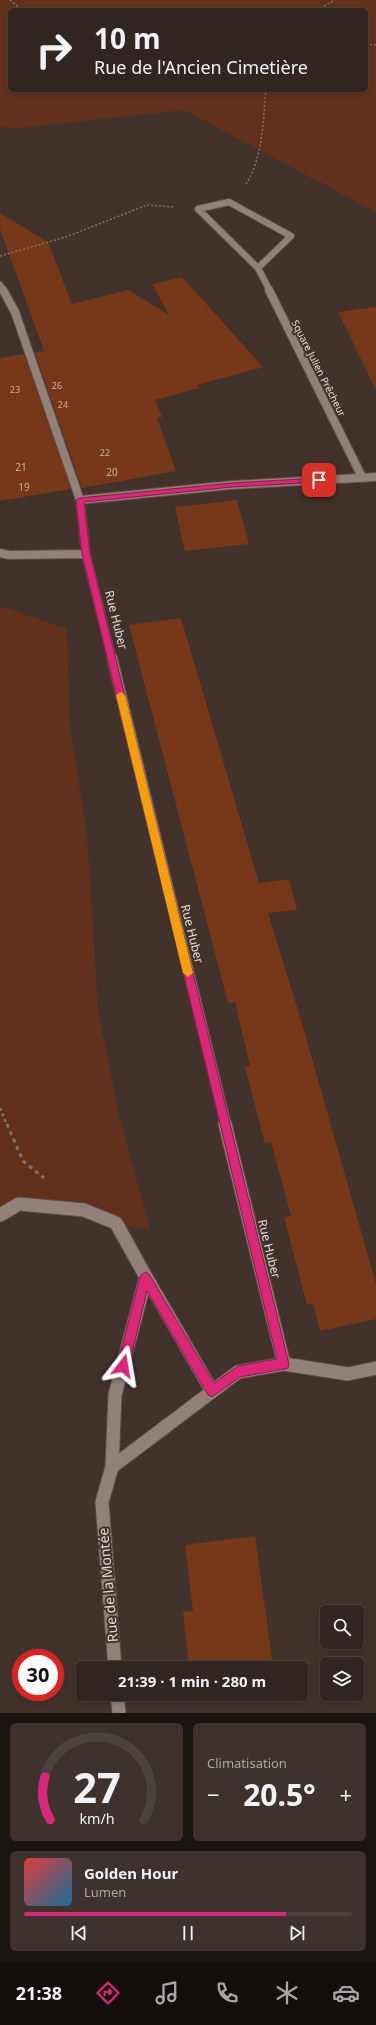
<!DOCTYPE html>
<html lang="fr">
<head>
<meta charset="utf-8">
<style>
  :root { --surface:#312621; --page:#3d322e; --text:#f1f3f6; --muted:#a8a5a5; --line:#4c433f; --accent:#db2777 }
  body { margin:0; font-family:"Noto Sans",sans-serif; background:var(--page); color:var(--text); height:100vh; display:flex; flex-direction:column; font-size:15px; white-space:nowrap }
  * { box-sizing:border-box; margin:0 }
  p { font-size:13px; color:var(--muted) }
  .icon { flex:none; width:22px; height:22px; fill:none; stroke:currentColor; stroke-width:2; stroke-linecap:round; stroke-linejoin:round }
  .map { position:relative; height:1713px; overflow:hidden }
  .sheet { display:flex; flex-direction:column; gap:10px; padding:10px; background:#1b1512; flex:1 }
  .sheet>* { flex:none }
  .hud { position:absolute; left:8px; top:8px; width:360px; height:84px; border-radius:6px; box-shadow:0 2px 6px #0003,0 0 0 1px var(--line); background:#312621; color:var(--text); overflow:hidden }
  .fabs { position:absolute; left:320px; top:1605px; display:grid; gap:8px }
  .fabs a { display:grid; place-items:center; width:44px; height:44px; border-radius:6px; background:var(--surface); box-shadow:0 2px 6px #0003,0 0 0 1px var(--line); font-size:20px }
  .speed { position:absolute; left:12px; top:1649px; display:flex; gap:8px; font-size:20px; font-weight:700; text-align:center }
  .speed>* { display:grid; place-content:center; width:52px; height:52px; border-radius:50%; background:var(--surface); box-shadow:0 2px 6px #0003,0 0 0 1px var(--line); line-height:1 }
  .speed .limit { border:6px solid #d22; background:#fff; color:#111 }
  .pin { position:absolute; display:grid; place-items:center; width:34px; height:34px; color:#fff; margin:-17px; border-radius:8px; box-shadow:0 2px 6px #0006 }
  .me { position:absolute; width:44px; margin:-22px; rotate:14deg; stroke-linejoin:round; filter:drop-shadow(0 0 3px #0008) }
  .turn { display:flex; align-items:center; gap:14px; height:84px; padding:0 20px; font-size:18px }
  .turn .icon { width:52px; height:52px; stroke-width:2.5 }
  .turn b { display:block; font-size:28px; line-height:34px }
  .big { font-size:30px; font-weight:700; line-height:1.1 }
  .sheet .widget { flex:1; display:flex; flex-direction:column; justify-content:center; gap:6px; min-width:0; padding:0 14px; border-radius:6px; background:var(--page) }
  .sheet .dial { align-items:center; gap:0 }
  .dial svg { height:104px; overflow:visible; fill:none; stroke:var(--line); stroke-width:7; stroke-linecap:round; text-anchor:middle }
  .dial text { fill:var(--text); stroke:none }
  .song { display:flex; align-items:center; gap:12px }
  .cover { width:48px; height:48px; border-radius:6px; background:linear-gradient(135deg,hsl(0 70% 55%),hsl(200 70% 35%)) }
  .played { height:4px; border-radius:2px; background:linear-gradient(90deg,var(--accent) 80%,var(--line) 80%) }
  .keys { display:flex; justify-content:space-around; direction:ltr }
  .heat { display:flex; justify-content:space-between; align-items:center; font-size:22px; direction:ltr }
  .sheet .tiles { flex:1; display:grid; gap:10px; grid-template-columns:1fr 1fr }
  .widget:last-child { grid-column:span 2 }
  .trip { position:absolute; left:76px; top:1661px; width:232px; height:40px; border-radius:6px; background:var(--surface); box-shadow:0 2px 6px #0003,0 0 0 1px var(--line); font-weight:700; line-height:40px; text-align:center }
  .menu { display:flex; height:64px; justify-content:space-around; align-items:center; background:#140f0d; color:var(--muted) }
  .menu .icon { width:28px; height:28px }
  .menu .on { color:var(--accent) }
  .menu b { font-size:18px; color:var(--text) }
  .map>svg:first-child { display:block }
</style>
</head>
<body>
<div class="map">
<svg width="376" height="1713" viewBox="0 0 376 1713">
  <rect width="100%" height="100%" fill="#41322c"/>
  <path fill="#63311b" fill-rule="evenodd" d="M0 0H376V212L184 110 10 129 0 125ZM10 10H366V90H10Z
    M0 606 67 629 70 728 87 834 98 1009 119 1116 150 1229 6 1206 0 1211Z"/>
  <path fill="#773719" d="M0 213 48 242 72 304 128 290 169 315 152 284 182 277 263 367 197 385 200 388 155 400 162 417 157 418 176 471 82 488 35 353 44 351 0 229Z
    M376 307V390L338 312Z
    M24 354 71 489 0 501V358Z
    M237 500 249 544 185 551 175 507Z
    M181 618 259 883 289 879 297 910 268 913 301 1020 376 1284V1319L320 1331 313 1303 307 1305 284 1217 291 1216 271 1142 265 1144 245 1067 250 1066 235 1002 228 1003 129 625Z
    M255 1536 273 1666 257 1668H189L183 1612 193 1611 185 1545Z"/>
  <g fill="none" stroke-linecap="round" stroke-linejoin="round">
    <defs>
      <path id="minor-far3" d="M229 202 291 236 258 268 198 209Z
        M258 268 270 291
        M0 285 4 291"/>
      <path id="minor-far2" d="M3 290 15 312 80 500 86 554 112 659
        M269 290 362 477
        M80 500 232 485 376 477
        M0 553 9 555 86 554"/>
      <path id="minor-far1" d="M112 658 226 1125"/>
      <path id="minor" d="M0 1215 19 1204 84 1210 116 1223 146 1277 115 1395 112 1467
        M146 1277 212 1391
        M284 1364 348 1374 376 1368
        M115 1668 102 1502 112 1467 238 1372 284 1364 225 1124
        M117 1694 119 1713"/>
    </defs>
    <use href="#minor-far3" stroke="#5c4f4a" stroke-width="8"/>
    <use href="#minor-far2" stroke="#5c4f4a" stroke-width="10"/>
    <use href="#minor-far1" stroke="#5c4f4a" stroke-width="12"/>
    <use href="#minor" stroke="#5c4f4a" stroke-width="15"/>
    <path stroke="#7e716c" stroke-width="1.5" stroke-dasharray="2 2" stroke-linecap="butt" d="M10 0 22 10
      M317 10 335 0
      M366 44 376 45
      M246 184C263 157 263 121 266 90
      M0 256 66 237 147 205 174 207"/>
    <path stroke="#7e716c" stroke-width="2.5" stroke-dasharray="3 3" stroke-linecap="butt" d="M0 1108 7 1125"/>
    <path stroke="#7e716c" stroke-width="3" stroke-dasharray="4 4" stroke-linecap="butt" d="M7 1124 23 1161 44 1178"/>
    <use href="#minor-far3" stroke="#928079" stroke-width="6"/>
    <use href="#minor-far2" stroke="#928079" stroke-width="8"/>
    <use href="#minor-far1" stroke="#928079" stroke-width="10"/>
    <use href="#minor" stroke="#928079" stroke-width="13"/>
  </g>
  <path fill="#db2777" stroke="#8e194d" d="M319 478 323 480 321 482 232 487 84 502 90 554 289 1364 288 1368 284 1369 240 1377 212 1397 208 1395 147 1291 129 1366 127 1370 123 1371 119 1370 117 1366 140 1277 142 1274 146 1272 149 1274 214 1383 238 1366 277 1359 82 554 76 500 80 498 232 483Z"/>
  <path fill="#f59e0b" d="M121 692 125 695 193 973 188 977 183 973 116 695Z"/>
  <g text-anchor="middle" stroke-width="4" stroke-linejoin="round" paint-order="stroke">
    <g font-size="9" fill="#c8b0a6">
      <text x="57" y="389">26</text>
      <text x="15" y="393">23</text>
      <text x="63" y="408">24</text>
      <text x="105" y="456">22</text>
    </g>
    <g font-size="10" fill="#e3d9d5" stroke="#41322c">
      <text transform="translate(319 368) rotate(63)" y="4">Square Julien Prêcheur</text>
    </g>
    <g font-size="10" fill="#c8b0a6">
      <text x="21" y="471">21</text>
      <text x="112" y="476">20</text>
      <text x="24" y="491">19</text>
    </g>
    <g font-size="12" fill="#e3d9d5" stroke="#41322c">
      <text transform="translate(116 620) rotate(76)" y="4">Rue Huber</text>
      <text transform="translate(192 934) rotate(76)" y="4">Rue Huber</text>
      <text transform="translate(269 1249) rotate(76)" y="4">Rue Huber</text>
    </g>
    <g font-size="14" fill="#e3d9d5" stroke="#41322c">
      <text transform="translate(108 1585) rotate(-95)" y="5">Rue de la Montée</text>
    </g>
  </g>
</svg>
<div class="fabs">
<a><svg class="icon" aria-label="search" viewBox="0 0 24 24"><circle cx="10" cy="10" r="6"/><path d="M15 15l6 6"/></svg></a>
<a><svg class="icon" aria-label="layers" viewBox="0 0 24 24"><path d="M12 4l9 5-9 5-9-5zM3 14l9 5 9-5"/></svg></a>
</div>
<div class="speed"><div class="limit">30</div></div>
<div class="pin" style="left:319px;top:480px;background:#d93025"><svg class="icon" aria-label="arrive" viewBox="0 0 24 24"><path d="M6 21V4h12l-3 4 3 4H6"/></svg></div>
<svg class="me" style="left:123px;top:1366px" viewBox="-20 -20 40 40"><path d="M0-17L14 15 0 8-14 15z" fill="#db2777" stroke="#fff" stroke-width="4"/></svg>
<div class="trip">21:39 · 1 min · 280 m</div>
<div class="hud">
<div class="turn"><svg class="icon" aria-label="right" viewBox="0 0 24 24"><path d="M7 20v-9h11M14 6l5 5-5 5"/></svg><div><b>10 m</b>Rue de l'Ancien Cimetière</div></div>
</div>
</div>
<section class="sheet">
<div class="tiles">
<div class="widget dial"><svg viewBox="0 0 100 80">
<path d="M14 69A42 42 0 1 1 86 69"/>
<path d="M14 69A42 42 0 0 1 10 36" stroke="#db2777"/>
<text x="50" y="56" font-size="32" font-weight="700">27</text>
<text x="50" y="72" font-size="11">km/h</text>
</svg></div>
<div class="widget"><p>Climatisation</p>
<div class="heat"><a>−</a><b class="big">20.5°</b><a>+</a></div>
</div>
<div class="widget">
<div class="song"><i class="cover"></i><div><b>Golden Hour</b><p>Lumen</p></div></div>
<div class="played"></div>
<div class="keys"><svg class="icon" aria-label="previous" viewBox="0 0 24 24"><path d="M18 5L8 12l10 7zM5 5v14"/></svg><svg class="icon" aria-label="pause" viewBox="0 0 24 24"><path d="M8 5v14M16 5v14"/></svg><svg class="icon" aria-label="next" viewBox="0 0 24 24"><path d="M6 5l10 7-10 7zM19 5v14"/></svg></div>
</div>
</div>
</section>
<nav class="menu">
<b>21:38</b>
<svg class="icon on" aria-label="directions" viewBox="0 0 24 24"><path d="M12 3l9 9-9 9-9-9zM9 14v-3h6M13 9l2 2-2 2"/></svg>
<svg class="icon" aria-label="music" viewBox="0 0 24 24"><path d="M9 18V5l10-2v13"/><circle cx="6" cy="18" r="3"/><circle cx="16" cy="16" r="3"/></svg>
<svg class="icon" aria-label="phone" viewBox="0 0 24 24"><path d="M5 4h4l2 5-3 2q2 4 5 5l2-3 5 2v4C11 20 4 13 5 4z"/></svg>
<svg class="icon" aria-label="climate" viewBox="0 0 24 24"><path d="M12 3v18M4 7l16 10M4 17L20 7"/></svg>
<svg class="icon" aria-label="car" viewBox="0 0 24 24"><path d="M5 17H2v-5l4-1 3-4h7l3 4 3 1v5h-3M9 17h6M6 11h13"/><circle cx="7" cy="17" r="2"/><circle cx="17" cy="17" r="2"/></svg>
</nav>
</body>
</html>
